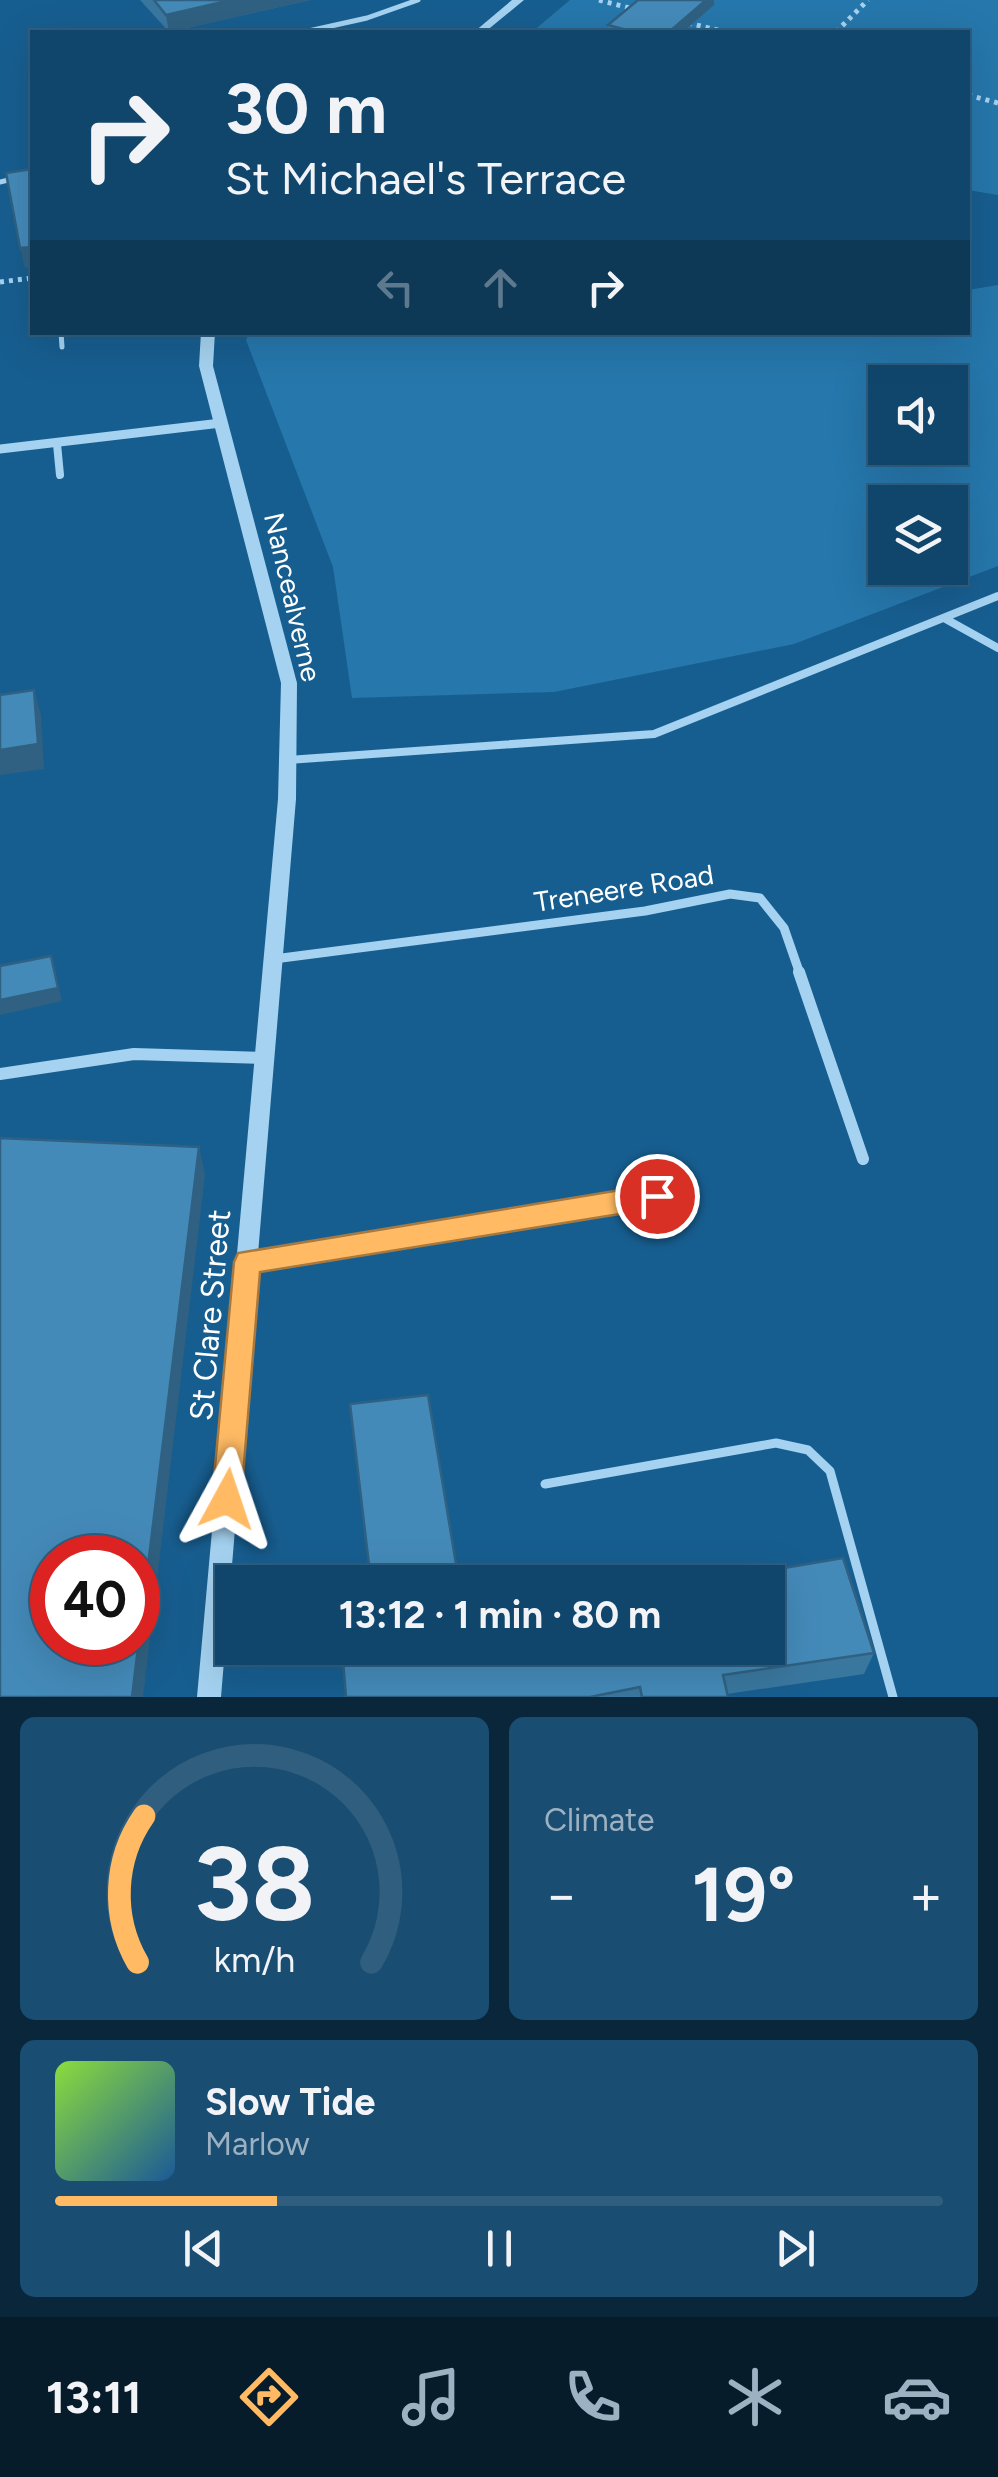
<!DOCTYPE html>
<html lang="en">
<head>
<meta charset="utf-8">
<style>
  :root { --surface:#11466c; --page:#1a4d72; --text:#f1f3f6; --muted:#9cb1c2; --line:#305e7f; --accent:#ffba63 }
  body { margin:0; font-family:Figtree,sans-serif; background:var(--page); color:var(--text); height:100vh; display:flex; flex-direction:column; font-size:38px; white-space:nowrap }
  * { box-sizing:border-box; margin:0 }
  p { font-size:32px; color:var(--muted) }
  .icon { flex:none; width:55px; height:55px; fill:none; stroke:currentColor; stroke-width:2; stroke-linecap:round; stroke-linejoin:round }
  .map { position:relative; height:1697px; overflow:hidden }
  .drawer { display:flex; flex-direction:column; gap:20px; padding:20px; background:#09263b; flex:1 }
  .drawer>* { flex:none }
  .guide { position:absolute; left:30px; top:30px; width:940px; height:305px; border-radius:0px; box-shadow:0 10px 40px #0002,0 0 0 2px var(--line); background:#11466c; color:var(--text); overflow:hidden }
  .tools { position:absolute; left:868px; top:365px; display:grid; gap:20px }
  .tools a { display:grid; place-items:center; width:100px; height:100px; border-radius:0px; background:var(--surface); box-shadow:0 10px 40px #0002,0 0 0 2px var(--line); font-size:50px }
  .speed { position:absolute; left:30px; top:1535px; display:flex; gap:20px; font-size:50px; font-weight:700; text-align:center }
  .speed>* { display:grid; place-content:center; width:130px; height:130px; border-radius:50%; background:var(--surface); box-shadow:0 10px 40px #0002,0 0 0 2px var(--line); line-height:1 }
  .speed .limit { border:15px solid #d22; background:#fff; color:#111 }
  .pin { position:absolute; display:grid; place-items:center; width:85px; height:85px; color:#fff; margin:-42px; border:5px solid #fff; border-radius:50%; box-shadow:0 2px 10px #0007 }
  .me { position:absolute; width:110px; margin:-55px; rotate:5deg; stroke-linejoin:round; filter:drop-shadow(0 0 8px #0008) }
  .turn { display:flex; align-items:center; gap:35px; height:210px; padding:0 30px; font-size:45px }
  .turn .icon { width:130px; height:130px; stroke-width:2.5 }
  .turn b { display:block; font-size:70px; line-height:85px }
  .lanes { display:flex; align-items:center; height:95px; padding:0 30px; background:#0003; justify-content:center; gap:50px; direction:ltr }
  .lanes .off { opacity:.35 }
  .big { font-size:75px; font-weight:700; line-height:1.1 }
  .drawer .tile { flex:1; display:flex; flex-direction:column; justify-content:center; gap:15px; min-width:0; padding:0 35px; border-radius:15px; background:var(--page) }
  .drawer .dial { align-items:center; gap:0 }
  .dial svg { height:260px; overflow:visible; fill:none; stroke:var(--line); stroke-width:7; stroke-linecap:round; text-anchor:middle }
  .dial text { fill:var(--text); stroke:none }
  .song { display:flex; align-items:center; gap:30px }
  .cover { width:120px; height:120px; border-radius:15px; background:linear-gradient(135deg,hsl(90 70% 55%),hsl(210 70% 35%)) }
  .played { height:10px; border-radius:5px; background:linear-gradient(90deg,var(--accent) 25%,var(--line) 25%) }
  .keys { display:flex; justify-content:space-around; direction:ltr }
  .heat { display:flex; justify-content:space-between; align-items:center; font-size:55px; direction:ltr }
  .drawer .tiles { flex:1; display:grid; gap:20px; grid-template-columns:1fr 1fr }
  .tile:last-child { grid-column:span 2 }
  .trip { position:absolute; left:215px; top:1565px; width:570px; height:100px; border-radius:0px; background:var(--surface); box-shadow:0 10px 40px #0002,0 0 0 2px var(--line); font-weight:700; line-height:100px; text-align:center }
  .tabs { display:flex; height:160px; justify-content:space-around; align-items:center; background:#071c2b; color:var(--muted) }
  .tabs .icon { width:70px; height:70px }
  .tabs .active { color:var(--accent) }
  .tabs b { font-size:45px; color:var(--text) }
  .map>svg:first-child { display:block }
</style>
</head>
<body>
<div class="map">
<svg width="998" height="1697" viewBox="0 0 998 1697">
  <rect width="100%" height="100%" fill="#175e90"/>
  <path fill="#2677ac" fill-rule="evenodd" d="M570 0H998V195L968 190V32H532Z
    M998 285V566L794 644 554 692 352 698 333 567 246 340 249 333 968 332V290ZM885 382H950V448H885ZM885 502H950V568H885Z"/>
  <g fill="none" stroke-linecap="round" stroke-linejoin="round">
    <path stroke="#a4d2f0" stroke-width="5" stroke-dasharray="4 5" stroke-linecap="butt" d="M599 0 637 10
      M688 23 726 32
      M836 32 868 0
      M968 95 998 103
      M0 282 32 278"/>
    <path stroke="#a4d2f0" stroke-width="5" d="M304 32 367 18 418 0
      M0 182 32 174
      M61 332 62 347"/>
    <path stroke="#a4d2f0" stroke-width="8" d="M57 444 60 475
      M944 618 998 648
      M288 760 654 734 998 596"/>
    <path stroke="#a4d2f0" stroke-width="9" d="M545 1484 776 1443 808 1450 830 1471 893 1697"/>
    <path stroke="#a4d2f0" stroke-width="9" d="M0 449 221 423
      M274 959 645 911 730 894 760 898 784 928 800 974"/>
    <path stroke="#a4d2f0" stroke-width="12" d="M799 972 863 1159
      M0 1074 134 1054 264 1058
      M248 1262 657 1196"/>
    <path fill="#a4d2f0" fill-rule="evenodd" d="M512 0H524L485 32H474Z
      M201 332H215L213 366 297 683 296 799 221 1697H197L278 799 281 683 199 366Z"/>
  </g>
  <path fill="#3a779f" d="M140 0H310L169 32Z
    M638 0H714V5L683 32H608V25Z
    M874 1653 864 1674 727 1694 728 1697H346Z"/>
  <path fill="#306182" d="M231 0H310L169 32 166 15Z
    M706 0H714V5L683 32H669Z
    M32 247V267L25 268 20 248Z
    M34 690 41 715 44 769 0 775V750Z
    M51 956 62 1001 0 1015V1000Z
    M199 1147 205 1175 143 1697H132Z"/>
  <path fill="#448ab9" stroke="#306182" stroke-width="2.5" fill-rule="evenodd" d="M154 0H231L166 15Z
    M638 0H706L669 32H634L608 25Z
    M32 169V247L20 248 6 173Z
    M34 690 38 744 0 750V695Z
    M51 956 58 988 0 1000V966Z
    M0 1138 199 1147 132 1697H0ZM52 1558H138V1642H52Z
    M428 1395 459 1582H371L350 1404Z
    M843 1558 874 1653 723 1675 728 1697H642L640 1687 590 1697H346L342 1648H768V1582H702Z"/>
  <path fill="#ffba63" stroke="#a67940" stroke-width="2.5" d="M657 1184 666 1188 670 1196 666 1204 657 1208 260 1272 241 1499 237 1509 227 1513 216 1509 212 1499 234 1262 238 1253Z"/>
  <g text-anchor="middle" stroke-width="10" stroke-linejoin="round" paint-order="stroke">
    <g font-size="28" fill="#fff" stroke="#175e90">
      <text transform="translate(293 597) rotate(77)" y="10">Nancealverne</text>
      <text transform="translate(624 888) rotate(-9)" y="10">Treneere Road</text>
    </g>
    <g font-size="32" fill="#fff" stroke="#175e90">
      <text transform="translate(210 1315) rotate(-85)" y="11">St Clare Street</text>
    </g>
  </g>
</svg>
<div class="tools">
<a><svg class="icon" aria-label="sound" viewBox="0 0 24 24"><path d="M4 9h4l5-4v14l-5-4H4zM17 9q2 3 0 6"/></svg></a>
<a><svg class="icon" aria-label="layers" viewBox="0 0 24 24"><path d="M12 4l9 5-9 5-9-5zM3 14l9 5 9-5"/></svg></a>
</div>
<div class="speed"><div class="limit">40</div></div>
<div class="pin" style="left:657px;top:1196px;background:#d93025"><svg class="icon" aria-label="arrive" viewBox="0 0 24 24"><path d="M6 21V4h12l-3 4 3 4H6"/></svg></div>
<svg class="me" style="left:227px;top:1499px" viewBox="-20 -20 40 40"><path d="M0-17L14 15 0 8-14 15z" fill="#ffba63" stroke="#fff" stroke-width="4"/></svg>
<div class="trip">13:12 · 1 min · 80 m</div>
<div class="guide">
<div class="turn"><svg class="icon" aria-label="right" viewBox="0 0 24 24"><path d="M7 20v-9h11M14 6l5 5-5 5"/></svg><div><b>30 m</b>St Michael's Terrace</div></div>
<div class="lanes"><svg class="icon off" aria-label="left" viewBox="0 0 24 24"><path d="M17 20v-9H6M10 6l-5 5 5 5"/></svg><svg class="icon off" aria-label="ahead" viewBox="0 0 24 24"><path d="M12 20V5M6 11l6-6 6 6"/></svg><svg class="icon" aria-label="right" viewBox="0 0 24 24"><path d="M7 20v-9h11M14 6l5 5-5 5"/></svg></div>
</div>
</div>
<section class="drawer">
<div class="tiles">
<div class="tile dial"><svg viewBox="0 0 100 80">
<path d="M14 69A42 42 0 1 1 86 69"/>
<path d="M14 69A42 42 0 0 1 16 24" stroke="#ffba63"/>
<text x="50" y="56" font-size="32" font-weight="700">38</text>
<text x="50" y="72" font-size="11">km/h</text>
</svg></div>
<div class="tile"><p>Climate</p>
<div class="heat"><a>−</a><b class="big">19°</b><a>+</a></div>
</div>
<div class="tile">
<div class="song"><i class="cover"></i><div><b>Slow Tide</b><p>Marlow</p></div></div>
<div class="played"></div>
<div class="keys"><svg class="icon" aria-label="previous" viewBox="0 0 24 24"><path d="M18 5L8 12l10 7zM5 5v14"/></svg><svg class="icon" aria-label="pause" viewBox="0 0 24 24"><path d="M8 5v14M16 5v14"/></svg><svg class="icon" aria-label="next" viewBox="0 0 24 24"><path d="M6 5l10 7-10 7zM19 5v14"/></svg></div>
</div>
</div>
</section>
<nav class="tabs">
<b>13:11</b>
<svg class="icon active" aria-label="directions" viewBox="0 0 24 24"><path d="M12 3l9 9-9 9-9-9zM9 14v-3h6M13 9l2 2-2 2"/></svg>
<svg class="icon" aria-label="music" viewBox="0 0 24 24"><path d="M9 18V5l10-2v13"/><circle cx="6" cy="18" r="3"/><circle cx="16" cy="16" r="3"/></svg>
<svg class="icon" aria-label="phone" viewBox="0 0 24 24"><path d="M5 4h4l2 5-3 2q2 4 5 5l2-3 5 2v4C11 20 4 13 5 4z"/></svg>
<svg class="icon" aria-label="climate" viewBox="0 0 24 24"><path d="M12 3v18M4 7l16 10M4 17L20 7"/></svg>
<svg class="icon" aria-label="car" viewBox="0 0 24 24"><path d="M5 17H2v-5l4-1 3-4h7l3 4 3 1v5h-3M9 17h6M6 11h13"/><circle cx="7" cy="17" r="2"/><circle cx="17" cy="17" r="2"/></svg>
</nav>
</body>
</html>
